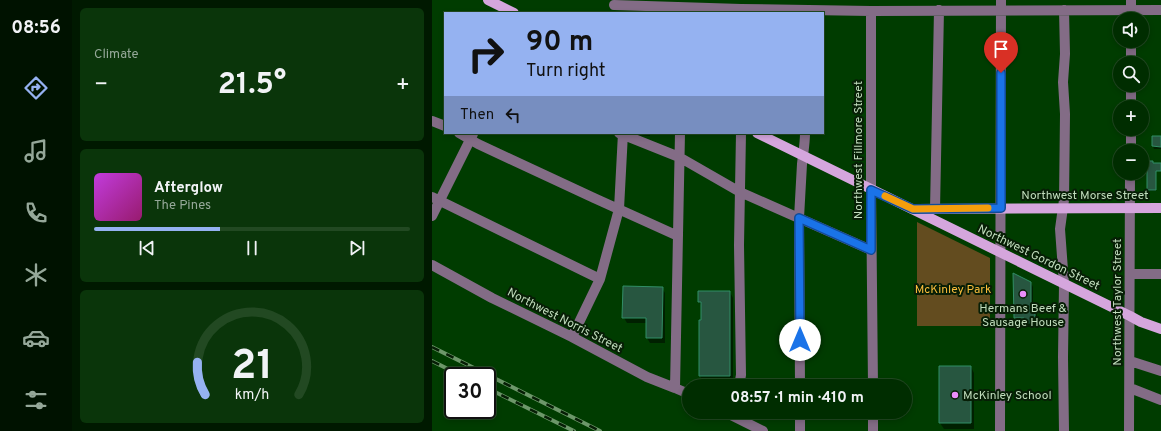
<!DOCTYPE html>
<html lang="en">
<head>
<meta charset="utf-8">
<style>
  :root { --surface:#002d00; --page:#0a350a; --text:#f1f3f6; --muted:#95a899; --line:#224922; --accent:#95b2f1 }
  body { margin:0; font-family:Overpass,sans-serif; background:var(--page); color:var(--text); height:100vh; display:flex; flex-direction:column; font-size:15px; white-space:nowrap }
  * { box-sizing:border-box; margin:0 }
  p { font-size:13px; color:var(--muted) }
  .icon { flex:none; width:22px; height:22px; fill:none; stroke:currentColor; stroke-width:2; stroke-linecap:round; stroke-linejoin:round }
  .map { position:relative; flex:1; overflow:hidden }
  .details { display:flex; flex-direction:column; gap:8px; padding:8px; background:#001900; width:360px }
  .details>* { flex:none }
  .banner { position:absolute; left:12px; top:12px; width:380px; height:122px; border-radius:0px; box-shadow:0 2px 6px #0003,0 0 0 1px var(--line); background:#95b2f1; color:#111; overflow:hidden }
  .buttons { position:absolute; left:681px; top:12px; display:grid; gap:8px }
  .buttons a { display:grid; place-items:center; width:36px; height:36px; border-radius:50%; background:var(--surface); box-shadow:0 2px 6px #0003,0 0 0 1px var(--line); font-size:20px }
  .speed { position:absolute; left:12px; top:367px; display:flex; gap:8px; font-size:20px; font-weight:700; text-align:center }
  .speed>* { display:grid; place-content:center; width:52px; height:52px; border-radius:50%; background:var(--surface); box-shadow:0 2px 6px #0003,0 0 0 1px var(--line); line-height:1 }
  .speed .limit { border:2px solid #111; border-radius:6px; background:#fff; color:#111 }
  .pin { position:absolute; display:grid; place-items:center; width:34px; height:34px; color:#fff; margin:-41px -17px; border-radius:50% 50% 50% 0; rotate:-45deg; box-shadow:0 0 4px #0007 }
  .pin .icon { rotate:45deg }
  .me { position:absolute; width:44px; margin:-22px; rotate:0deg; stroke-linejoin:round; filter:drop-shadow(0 0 3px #0008) }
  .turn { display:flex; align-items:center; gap:14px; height:84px; padding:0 16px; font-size:18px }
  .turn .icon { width:52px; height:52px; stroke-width:2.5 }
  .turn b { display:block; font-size:28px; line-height:34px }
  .then { display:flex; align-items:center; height:38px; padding:0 16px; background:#0003; gap:8px; font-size:15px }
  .big { font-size:30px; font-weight:700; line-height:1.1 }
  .details .widget { flex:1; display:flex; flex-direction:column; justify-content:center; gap:6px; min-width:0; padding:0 14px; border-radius:6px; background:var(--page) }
  .details .dial { align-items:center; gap:0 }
  .dial svg { height:104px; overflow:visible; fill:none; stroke:var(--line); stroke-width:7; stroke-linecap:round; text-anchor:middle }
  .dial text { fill:var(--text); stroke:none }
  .song { display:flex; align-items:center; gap:12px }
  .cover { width:48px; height:48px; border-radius:6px; background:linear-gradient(135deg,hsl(290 70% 55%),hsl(320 70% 35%)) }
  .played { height:4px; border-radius:2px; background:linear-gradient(90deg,var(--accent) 40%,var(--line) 40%) }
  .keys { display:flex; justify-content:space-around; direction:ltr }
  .heat { display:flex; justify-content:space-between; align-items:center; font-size:22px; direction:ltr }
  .trip { position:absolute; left:250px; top:379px; width:230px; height:40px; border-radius:20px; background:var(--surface); box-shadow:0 2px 6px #0003,0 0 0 1px var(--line); font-weight:700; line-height:40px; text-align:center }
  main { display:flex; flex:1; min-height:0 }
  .tab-bar { display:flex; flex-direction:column; width:72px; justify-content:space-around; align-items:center; background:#001200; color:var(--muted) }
  .tab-bar .icon { width:28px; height:28px }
  .tab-bar .on { color:var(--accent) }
  .tab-bar b { font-size:18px; color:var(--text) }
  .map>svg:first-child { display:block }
</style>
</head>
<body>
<main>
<nav class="tab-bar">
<b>08:56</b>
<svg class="icon on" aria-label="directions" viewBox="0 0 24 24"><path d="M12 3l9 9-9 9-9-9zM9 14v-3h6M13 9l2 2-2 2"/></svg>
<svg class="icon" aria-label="music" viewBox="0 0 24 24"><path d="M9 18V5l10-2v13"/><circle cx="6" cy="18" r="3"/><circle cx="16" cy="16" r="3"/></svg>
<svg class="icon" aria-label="phone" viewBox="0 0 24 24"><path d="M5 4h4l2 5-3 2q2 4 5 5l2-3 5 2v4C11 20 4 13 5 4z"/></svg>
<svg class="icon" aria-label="climate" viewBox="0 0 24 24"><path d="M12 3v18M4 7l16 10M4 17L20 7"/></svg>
<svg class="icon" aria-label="car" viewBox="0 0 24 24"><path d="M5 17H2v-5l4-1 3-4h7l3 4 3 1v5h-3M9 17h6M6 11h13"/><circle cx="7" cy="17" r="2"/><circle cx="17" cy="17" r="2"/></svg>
<svg class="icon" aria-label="filters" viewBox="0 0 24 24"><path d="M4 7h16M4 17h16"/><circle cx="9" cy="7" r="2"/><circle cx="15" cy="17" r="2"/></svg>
</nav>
<section class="details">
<div class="widget"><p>Climate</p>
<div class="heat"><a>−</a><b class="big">21.5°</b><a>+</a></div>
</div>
<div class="widget">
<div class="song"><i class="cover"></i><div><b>Afterglow</b><p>The Pines</p></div></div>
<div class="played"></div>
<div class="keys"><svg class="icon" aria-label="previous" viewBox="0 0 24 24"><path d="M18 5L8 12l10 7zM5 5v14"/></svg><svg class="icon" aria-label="pause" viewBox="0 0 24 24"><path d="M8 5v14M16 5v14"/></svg><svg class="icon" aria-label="next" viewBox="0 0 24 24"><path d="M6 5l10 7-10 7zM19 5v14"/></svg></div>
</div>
<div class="widget dial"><svg viewBox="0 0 100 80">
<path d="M14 69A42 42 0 1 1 86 69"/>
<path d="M14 69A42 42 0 0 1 8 44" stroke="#95b2f1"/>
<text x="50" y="56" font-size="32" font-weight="700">21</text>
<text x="50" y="72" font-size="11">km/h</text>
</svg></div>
</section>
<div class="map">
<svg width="729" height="431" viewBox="0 0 729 431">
  <rect width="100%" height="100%" fill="#003c00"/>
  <path fill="#634c1f" d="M485 222 558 258V326H485Z"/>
  <path fill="#0007" d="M202 133H218V136L203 135Z
    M729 137V149H722L721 146Z
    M721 164H729V171H724V191H716V168H712L711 167Z
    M599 283 601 287V306H602L605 310V323L600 324V327H595L592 322H585L583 318Z
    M230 288 233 293V343H218L215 338V323H195L192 318Z
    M298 292 301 298V382H271L268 376 270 307 267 302Z
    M539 367 542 373V429H512L508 423Z"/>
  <path fill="#275640" stroke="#318e66" d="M720 136H729V147L720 146Z
    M710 161H721V163H729V171H724V190H715V168H710Z
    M581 273 599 282V305L603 304V319H598V323H592V318H582Z
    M191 286 231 287 230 338H214V318H190Z
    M266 291H298V376H267V320H269V302H266Z
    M507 366H539V423H507Z"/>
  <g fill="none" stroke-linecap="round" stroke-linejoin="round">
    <path stroke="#836c86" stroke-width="10" d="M182 5 309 9 439 11 729 10
      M632 10 633 54 631 82 633 114 632 200 628 229 632 284 631 357 632 431
      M439 11V189L441 386
      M699 19V0
      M699 63V41
      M699 107V85
      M0 121 13 126
      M27 133 46 144 162 198 246 236
      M187 133 247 157 308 192 439 250
      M699 151V129
      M0 197 168 279
      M503 209 507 10
      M0 216 41 134
      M0 265 60 298 140 337 215 377 243 388 257 394
      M698 274H729
      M140 337 168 279 187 209 191 133
      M698 361 729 371
      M307 386 309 375 307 245 309 133
      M368 386 367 218 370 164C371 154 373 144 373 133
      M243 388 248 133
      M698 388 729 400
      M293 412 331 431
      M368 412V431
      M441 412V431
      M568 431 569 0
      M697 431 698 173"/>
    <path stroke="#d5a6dd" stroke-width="10" d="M56 0 82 13
      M325 133 698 316 709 322 729 329
      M483 209 729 208"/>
    <defs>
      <path id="rail" d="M0 347 168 431
        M0 361 30 376
        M55 388 142 431"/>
    </defs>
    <use href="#rail" stroke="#6d976a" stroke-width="4"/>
    <use href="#rail" stroke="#071e06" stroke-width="2.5" stroke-dasharray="8" stroke-linecap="butt"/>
  </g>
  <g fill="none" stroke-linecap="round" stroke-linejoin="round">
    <defs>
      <path id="route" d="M368 340 367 218 439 250V190L481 209 569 208V73"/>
    </defs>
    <use href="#route" stroke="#114b97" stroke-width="10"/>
    <use href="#route" stroke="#1a73e8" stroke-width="7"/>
    <path stroke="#f59e0b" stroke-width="7" d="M453 196 481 209 556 208"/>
  </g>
  <g fill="#eb8dfb" stroke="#071e06" stroke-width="1.5">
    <circle cx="591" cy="294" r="4"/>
    <circle cx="523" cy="395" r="4"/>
  </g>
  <g text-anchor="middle" stroke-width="4" stroke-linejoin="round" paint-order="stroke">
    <g font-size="12" fill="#c0dcbc" stroke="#071e06">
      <text transform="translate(426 150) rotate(-90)" y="4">Northwest Fillmore Street</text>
      <text x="653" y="199">Northwest Morse Street</text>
      <text transform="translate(607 257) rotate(26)" y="4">Northwest Gordon Street</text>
      <text transform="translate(685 302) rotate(-90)" y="4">Northwest Taylor Street</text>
      <text transform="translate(133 320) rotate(27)" y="4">Northwest Norris Street</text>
    </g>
    <g font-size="12" fill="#f9bc3c" stroke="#071e06">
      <text x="521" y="293">McKinley Park</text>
    </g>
    <g font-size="12" fill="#c0dcbc" stroke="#071e06">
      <text x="591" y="312">Hermans Beef &amp;<tspan x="591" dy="14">Sausage House</tspan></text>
      <text x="531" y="399" text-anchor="start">McKinley School</text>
    </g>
  </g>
</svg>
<div class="buttons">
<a><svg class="icon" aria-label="sound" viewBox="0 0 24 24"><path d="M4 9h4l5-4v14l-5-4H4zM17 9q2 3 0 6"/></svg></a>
<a><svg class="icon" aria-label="search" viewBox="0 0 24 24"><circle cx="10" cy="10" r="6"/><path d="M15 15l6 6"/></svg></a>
<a>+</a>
<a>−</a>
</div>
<div class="speed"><div class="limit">30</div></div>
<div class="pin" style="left:569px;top:73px;background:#d93025"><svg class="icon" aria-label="arrive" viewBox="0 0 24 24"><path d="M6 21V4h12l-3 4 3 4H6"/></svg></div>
<svg class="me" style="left:368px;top:340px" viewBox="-20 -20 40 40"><circle r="19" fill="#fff"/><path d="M0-13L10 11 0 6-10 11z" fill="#1a73e8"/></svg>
<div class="trip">08:57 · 1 min · 410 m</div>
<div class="banner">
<div class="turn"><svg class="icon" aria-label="right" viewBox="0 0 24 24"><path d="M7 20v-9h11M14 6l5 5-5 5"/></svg><div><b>90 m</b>Turn right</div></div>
<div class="then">Then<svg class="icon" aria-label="left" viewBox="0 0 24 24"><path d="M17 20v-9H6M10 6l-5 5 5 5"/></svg></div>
</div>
</div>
</main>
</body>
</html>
